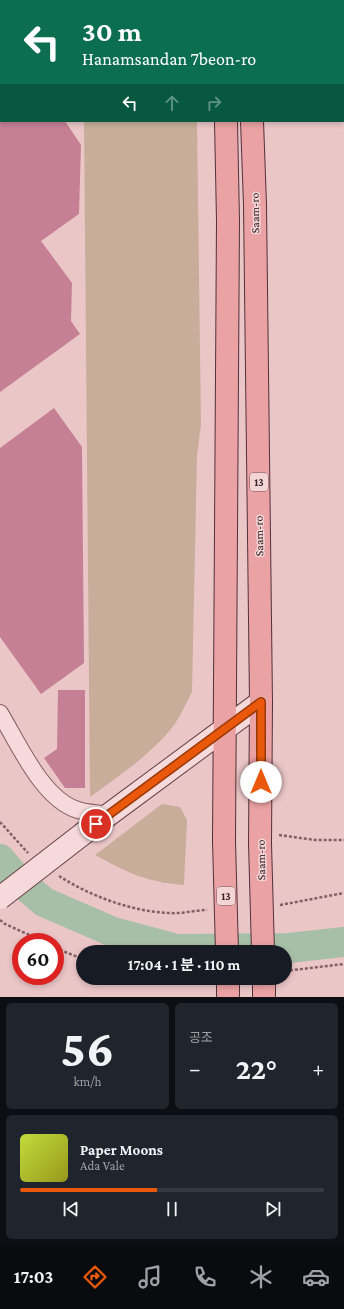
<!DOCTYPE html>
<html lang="ko">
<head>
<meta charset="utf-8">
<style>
  :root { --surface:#171b24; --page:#20242c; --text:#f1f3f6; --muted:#9ea1a6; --line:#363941; --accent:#ea580c }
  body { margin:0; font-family:"Crimson Pro","Noto Sans KR",serif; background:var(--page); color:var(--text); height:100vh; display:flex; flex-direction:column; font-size:15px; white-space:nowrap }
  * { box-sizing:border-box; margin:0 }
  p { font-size:13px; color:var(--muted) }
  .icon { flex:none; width:22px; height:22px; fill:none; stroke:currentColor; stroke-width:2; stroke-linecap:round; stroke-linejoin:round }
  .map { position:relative; height:997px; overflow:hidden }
  .sheet { display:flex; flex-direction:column; gap:6px; padding:6px; background:#0d0f14; flex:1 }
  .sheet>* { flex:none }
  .banner { position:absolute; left:0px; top:0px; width:344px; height:122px; box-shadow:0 2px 6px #0003; background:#0b6e4f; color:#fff; overflow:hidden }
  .speed { position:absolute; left:12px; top:933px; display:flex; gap:8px; font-size:20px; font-weight:700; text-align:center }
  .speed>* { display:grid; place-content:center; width:52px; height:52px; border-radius:50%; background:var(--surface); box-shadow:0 2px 6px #0003; line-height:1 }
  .speed .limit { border:6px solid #d22; background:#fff; color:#111 }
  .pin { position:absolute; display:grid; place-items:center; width:34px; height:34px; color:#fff; margin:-17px; border:2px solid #fff; border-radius:50%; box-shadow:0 1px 4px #0007 }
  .me { position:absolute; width:44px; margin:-22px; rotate:0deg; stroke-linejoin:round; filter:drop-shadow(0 0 3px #0008) }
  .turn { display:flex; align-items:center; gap:14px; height:84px; padding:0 16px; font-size:18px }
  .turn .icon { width:52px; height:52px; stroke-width:2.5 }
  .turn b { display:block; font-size:28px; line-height:34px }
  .lanes { display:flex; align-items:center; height:38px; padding:0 16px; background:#0003; justify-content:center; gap:20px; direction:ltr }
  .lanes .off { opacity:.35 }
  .big { font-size:30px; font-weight:700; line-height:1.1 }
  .sheet .tile { flex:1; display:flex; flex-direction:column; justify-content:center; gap:6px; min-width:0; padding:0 14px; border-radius:6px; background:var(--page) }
  .sheet .dial { align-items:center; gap:0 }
  .dial b { font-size:52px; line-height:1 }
  .song { display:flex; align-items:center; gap:12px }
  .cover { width:48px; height:48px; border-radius:6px; background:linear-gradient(135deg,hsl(70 70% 55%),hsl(60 70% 35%)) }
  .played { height:4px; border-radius:2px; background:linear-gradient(90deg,var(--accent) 45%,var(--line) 45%) }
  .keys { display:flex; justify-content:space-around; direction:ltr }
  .heat { display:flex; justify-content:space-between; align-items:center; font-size:22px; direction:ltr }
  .sheet .tiles { flex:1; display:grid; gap:6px; grid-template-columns:1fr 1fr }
  .tile:last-child { grid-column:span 2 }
  .trip { position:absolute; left:76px; top:945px; width:216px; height:40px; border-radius:20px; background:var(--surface); box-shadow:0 2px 6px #0003; font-weight:700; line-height:40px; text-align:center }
  .menu { display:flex; height:64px; justify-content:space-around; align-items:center; background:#090b0e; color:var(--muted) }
  .menu .icon { width:28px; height:28px }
  .menu .current { color:var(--accent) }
  .menu b { font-size:18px; color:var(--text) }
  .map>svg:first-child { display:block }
</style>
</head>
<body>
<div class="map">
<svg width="344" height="997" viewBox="0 0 344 997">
  <rect width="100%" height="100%" fill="#ebc6c7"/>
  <path fill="#c8ad9b" d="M84 121H197L201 424 197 456 192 692C186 703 181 715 174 725 152 754 120 775 90 797Z
    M162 804 180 807 187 820 184 885C146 882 128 873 95 855Z"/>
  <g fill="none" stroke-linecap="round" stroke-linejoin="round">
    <path stroke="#a8bfa7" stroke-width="30" d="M0 859 17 879 44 902 113 932 177 949 289 948 344 942"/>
  </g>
  <path fill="#c58095" d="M0 121H65L81 145 79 214 41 241 72 283 71 321 80 334 0 392Z
    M54 408 82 447 84 663 41 694 0 637V448Z
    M58 690H85V788H65L44 758 57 749Z"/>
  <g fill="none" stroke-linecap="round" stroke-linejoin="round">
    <defs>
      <path id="street" d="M0 713C18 743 43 800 78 810 87 813 99 813 108 815"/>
      <path id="secondary" d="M84 833 261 702"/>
      <path id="primary" d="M224 0V1
        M248 0V1
        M252 121 255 205 261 702 260 843
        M224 841 228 221 226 121
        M228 978V997
        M264 978V997"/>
    </defs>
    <use href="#street" stroke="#845e65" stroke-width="18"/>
    <use href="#secondary" stroke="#664149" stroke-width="24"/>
    <use href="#primary" stroke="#53313a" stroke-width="24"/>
    <path stroke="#845e65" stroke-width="2.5" stroke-dasharray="3 2" stroke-linecap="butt" d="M0 822 28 853
      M279 835 315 840H344
      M59 876C90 896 133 912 170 913 182 914 195 910 207 910
      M280 905 344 893
      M0 920 5 924 45 942
      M55 948 83 959
      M285 971 344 964
      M148 978 182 982 210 979"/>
    <use href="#street" stroke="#f6d9da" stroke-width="16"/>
    <use href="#secondary" stroke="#f6d9da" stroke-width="22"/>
    <use href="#primary" stroke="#eaa2a4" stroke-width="22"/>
    <defs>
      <path id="secondary-bridge" d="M0 898 84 833"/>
      <path id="primary-bridge" d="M224 841 227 952
        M260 843 263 952"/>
    </defs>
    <use href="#secondary-bridge" stroke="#664149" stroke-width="24" stroke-linecap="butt"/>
    <use href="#primary-bridge" stroke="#53313a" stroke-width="24" stroke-linecap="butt"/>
    <use href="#secondary-bridge" stroke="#f6d9da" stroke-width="22"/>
    <use href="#primary-bridge" stroke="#eaa2a4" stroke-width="22"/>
  </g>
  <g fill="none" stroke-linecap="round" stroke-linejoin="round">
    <defs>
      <path id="route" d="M96 824 261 702V782"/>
    </defs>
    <use href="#route" stroke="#983908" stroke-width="10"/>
    <use href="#route" stroke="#ea580c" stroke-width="7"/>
  </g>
  <g text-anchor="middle" stroke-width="3" stroke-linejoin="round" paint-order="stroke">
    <g fill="#f3d5d6" stroke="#6f565a" stroke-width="1">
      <rect x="250" y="473" width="18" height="18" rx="3"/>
      <rect x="217" y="887" width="18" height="18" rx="3"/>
    </g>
    <g font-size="11" font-weight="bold" fill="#362025">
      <text x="259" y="486">13</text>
      <text x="226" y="900">13</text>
    </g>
    <g font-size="12" fill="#362025" stroke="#f3d5d6">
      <text transform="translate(255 213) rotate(-91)" y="4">Saam-ro</text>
      <text transform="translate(259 536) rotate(-91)" y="4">Saam-ro</text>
      <text transform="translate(261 860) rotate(-91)" y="4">Saam-ro</text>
    </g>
  </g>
</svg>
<div class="speed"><div class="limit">60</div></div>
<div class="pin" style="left:96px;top:824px;background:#d93025"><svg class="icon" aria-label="arrive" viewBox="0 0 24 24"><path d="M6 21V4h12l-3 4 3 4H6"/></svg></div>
<svg class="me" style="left:261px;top:782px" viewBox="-20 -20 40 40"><circle r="19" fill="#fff"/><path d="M0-13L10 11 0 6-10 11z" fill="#ea580c"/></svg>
<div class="trip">17:04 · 1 분 · 110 m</div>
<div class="banner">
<div class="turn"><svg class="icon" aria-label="left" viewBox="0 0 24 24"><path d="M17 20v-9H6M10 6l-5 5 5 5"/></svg><div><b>30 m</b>Hanamsandan 7beon-ro</div></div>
<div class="lanes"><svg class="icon" aria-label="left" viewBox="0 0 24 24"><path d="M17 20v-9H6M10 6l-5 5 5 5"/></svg><svg class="icon off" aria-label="ahead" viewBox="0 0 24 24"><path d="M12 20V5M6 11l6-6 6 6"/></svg><svg class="icon off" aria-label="right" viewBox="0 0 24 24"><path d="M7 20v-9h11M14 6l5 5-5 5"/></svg></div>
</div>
</div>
<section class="sheet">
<div class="tiles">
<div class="tile dial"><b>56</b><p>km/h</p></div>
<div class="tile"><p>공조</p>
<div class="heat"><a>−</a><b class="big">22°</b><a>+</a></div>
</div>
<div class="tile">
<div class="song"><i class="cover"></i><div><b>Paper Moons</b><p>Ada Vale</p></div></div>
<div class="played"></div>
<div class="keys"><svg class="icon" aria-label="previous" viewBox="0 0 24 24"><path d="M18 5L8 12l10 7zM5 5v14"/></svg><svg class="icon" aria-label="pause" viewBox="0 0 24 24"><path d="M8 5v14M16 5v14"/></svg><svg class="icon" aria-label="next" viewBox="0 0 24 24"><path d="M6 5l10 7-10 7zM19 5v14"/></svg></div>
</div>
</div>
</section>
<nav class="menu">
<b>17:03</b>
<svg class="icon current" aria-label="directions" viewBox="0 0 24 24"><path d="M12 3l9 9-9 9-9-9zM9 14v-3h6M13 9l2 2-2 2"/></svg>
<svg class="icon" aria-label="music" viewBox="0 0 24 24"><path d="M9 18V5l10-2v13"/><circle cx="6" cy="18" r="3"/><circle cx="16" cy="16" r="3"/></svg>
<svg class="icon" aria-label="phone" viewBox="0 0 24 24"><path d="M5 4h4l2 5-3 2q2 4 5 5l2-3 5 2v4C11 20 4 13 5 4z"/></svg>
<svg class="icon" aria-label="climate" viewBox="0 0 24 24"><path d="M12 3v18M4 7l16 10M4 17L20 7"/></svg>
<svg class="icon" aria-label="car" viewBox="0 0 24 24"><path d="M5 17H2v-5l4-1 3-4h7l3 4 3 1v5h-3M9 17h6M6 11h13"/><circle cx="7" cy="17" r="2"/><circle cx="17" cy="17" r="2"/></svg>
</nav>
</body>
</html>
